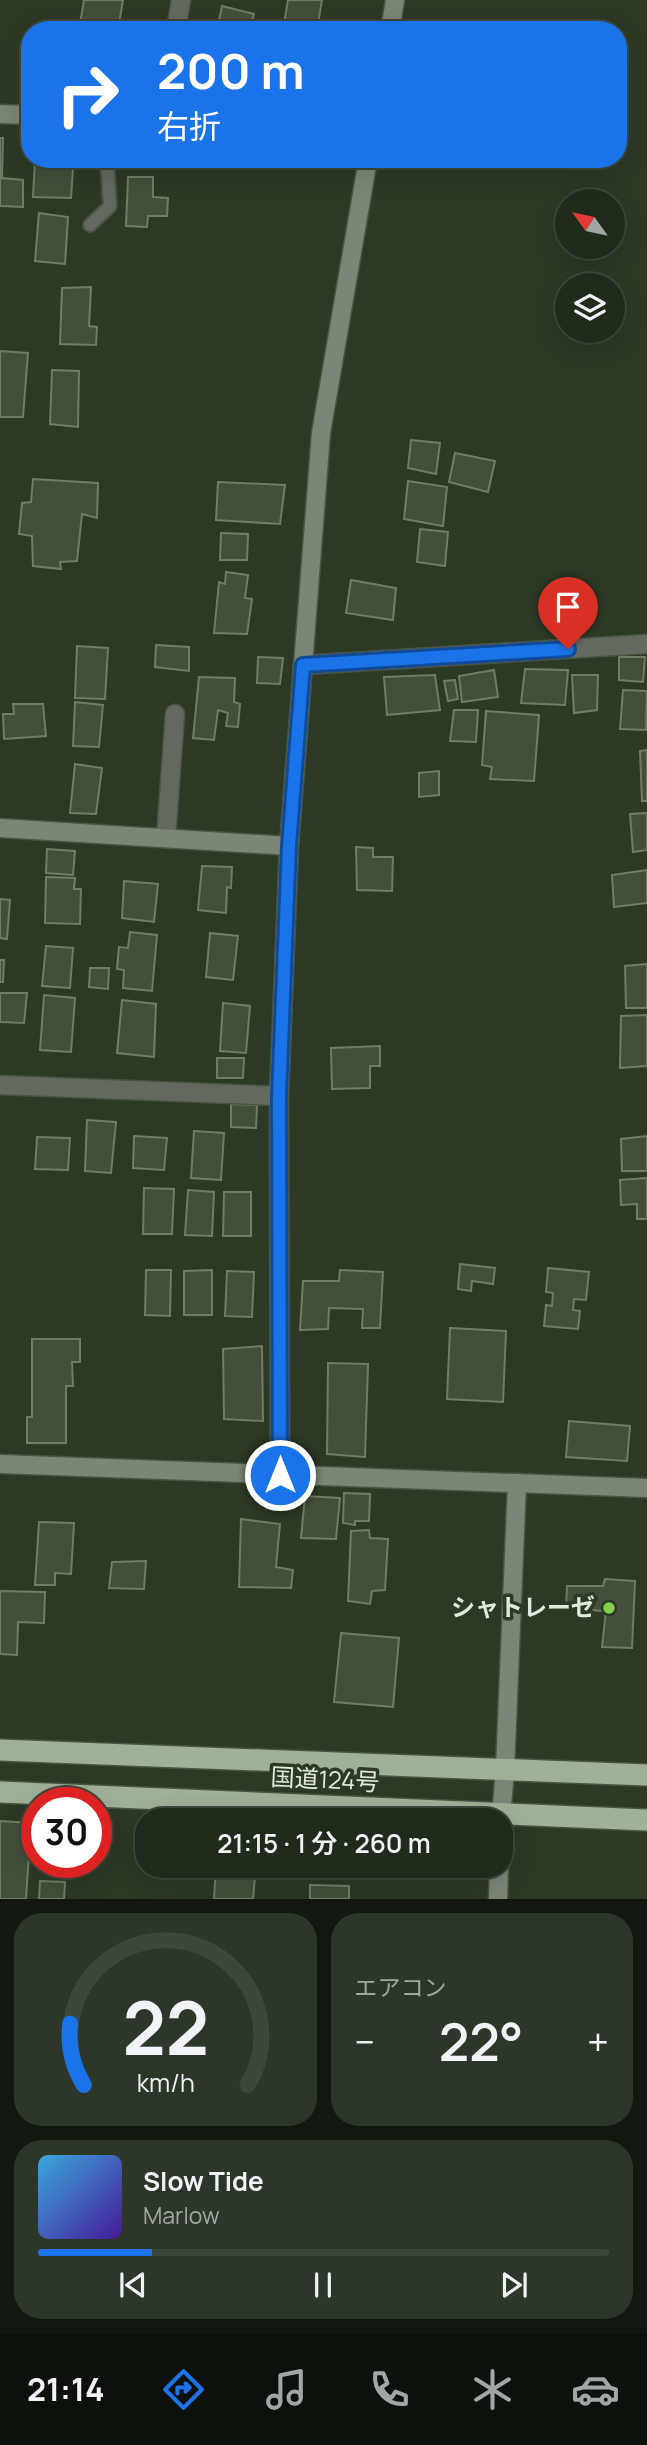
<!DOCTYPE html>
<html lang="ja">
<head>
<meta charset="utf-8">
<style>
  :root { --surface:#212b1c; --page:#2d3729; --text:#f1f3f6; --muted:#a2a7a3; --line:#3e473b; --accent:#1a73e8 }
  body { margin:0; font-family:Manrope,"Noto Sans JP",sans-serif; background:var(--page); color:var(--text); height:100vh; display:flex; flex-direction:column; font-size:26px; white-space:nowrap }
  * { box-sizing:border-box; margin:0 }
  p { font-size:23px; color:var(--muted) }
  .icon { flex:none; width:38px; height:38px; fill:none; stroke:currentColor; stroke-width:2; stroke-linecap:round; stroke-linejoin:round }
  .map { position:relative; height:1899px; overflow:hidden }
  .side { display:flex; flex-direction:column; gap:14px; padding:14px; background:#12180f; flex:1 }
  .side>* { flex:none }
  .hud { position:absolute; left:21px; top:21px; width:606px; height:147px; border-radius:28px; box-shadow:0 7px 28px #0002,0 0 0 2px var(--line); background:#1a73e8; color:#fff; overflow:hidden }
  .needle { width:46px; rotate:303deg }
  .tools { position:absolute; left:555px; top:189px; display:grid; gap:14px }
  .tools a { display:grid; place-items:center; width:70px; height:70px; border-radius:50%; background:var(--surface); box-shadow:0 7px 28px #0002,0 0 0 2px var(--line); font-size:35px }
  .speed { position:absolute; left:21px; top:1787px; display:flex; gap:14px; font-size:35px; font-weight:700; text-align:center }
  .speed>* { display:grid; place-content:center; width:91px; height:91px; border-radius:50%; background:var(--surface); box-shadow:0 7px 28px #0002,0 0 0 2px var(--line); line-height:1 }
  .speed .limit { border:10px solid #d22; background:#fff; color:#111 }
  .pin { position:absolute; display:grid; place-items:center; width:60px; height:60px; color:#fff; margin:-72px -30px; border-radius:50% 50% 50% 0; rotate:-45deg; box-shadow:0 0 7px #0007 }
  .pin .icon { rotate:45deg }
  .me { position:absolute; width:77px; margin:-38px; rotate:0deg; stroke-linejoin:round; filter:drop-shadow(0 0 5px #0008) }
  .turn { display:flex; align-items:center; gap:24px; height:147px; padding:0 21px; font-size:32px }
  .turn .icon { width:91px; height:91px; stroke-width:2.5 }
  .turn b { display:block; font-size:49px; line-height:60px }
  .big { font-size:52px; font-weight:600; line-height:1.1 }
  .side .widget { flex:1; display:flex; flex-direction:column; justify-content:center; gap:10px; min-width:0; padding:0 24px; border-radius:28px; background:var(--page) }
  .side .dial { align-items:center; gap:0 }
  .dial svg { height:182px; overflow:visible; fill:none; stroke:var(--line); stroke-width:7; stroke-linecap:round; text-anchor:middle }
  .dial text { fill:var(--text); stroke:none }
  .song { display:flex; align-items:center; gap:21px }
  .cover { width:84px; height:84px; border-radius:10px; background:linear-gradient(135deg,hsl(200 70% 55%),hsl(260 70% 35%)) }
  .played { height:7px; border-radius:4px; background:linear-gradient(90deg,var(--accent) 20%,var(--line) 20%) }
  .keys { display:flex; justify-content:space-around; direction:ltr }
  .heat { display:flex; justify-content:space-between; align-items:center; font-size:38px; direction:ltr }
  .side .tiles { flex:1; display:grid; gap:14px; grid-template-columns:1fr 1fr }
  .widget:last-child { grid-column:span 2 }
  .trip { position:absolute; left:135px; top:1808px; width:378px; height:70px; border-radius:28px; background:var(--surface); box-shadow:0 7px 28px #0002,0 0 0 2px var(--line); font-weight:600; line-height:70px; text-align:center }
  .tab-bar { display:flex; height:112px; justify-content:space-around; align-items:center; background:#0d110b; color:var(--muted) }
  .tab-bar .icon { width:49px; height:49px }
  .tab-bar .selected { color:var(--accent) }
  .tab-bar b { font-size:32px; color:var(--text) }
  .map>svg:first-child { display:block }
</style>
</head>
<body>
<div class="map">
<svg width="647" height="1899" viewBox="0 0 647 1899">
  <rect width="100%" height="100%" fill="#2c3925"/>
  <path fill="#424f3a" stroke="#6f7d66" stroke-width="2" d="M84 0H123L118 30H79Z
    M288 0H322L317 30H283Z
    M222 6 254 14 250 30H217Z
    M0 138H3L2 178 23 180V207L0 206Z
    M35 159H81V167L73 168 71 198 33 197Z
    M129 159H156V167H129Z
    M128 177H153V197L168 198 167 216H148L147 227 126 226Z
    M39 213 68 217 65 264 35 261Z
    M91 287 89 326 97 327 96 345 60 344 62 288Z
    M0 351 28 353 23 417H0Z
    M52 370 79 371 78 427 50 424Z
    M411 440 440 443 436 474 408 468Z
    M455 453 495 461 488 492 449 482Z
    M33 479 98 483 97 518 82 514 77 561 60 562 61 569 33 566 32 536 19 534 22 503 31 502Z
    M408 481 447 487 443 526 404 519Z
    M218 482 285 485 280 524 216 520Z
    M420 529 448 532 445 566 417 562Z
    M221 533 248 534 247 560H220Z
    M226 572 248 575 245 598 252 599 247 634 214 633 219 582 225 584Z
    M351 580 396 588 393 620 346 613Z
    M156 645 189 647V671L155 667Z
    M77 646 108 648 105 699 75 698Z
    M258 657 283 658 280 684 257 683Z
    M619 657H645L643 682 619 680Z
    M525 669 568 670 565 705 521 703Z
    M494 670 498 697 462 702 459 676Z
    M435 675 440 710 387 715 384 677Z
    M572 675H598L597 710 574 713Z
    M199 677 235 678 234 702 240 704 238 727 226 726 228 713 218 710 214 740 193 738Z
    M455 680 458 699 448 701 444 681Z
    M623 690 647 691 646 730 620 729Z
    M75 702 103 705 99 747 73 746Z
    M13 704H43L46 736 4 739 3 714H14Z
    M454 710H478L476 742 450 741Z
    M486 711 539 715 534 781 490 779 492 767 482 765Z
    M647 750V801H642L640 751Z
    M75 764 102 768 96 814 70 813Z
    M439 771V795L419 797V773Z
    M647 813V850L633 852 630 814Z
    M356 847 373 848V857H393L392 891 357 890Z
    M47 849 75 851 73 875 46 873Z
    M202 866 232 867 231 888 227 887 226 913 198 910Z
    M647 870V903L614 907 612 875Z
    M46 877 75 878 74 889H81L80 924 45 923Z
    M124 881 158 884 154 922 122 918Z
    M0 899 10 900 7 939 0 938Z
    M130 932 157 935 152 991 123 988 124 970 117 969 119 947 128 948Z
    M210 933 238 936 233 980 206 977Z
    M46 946 73 948 70 988 42 986Z
    M0 960H4L3 982H0Z
    M647 964V1008H626L625 966Z
    M90 968H109L108 989 89 987Z
    M0 993H27L24 1023 0 1022Z
    M44 995 75 998 71 1052 40 1050Z
    M122 1000 156 1004 154 1057 117 1053Z
    M223 1003 250 1006 246 1053 220 1051Z
    M647 1015V1066L620 1068 621 1016Z
    M380 1046V1066H370V1088L332 1089 331 1048Z
    M217 1058H244L243 1078H217Z
    M231 1104 257 1105 256 1128 231 1127Z
    M87 1120 116 1122 111 1173 85 1171Z
    M194 1131 224 1133 221 1180 191 1178Z
    M134 1136 167 1138 164 1170 133 1168Z
    M647 1136V1171H622L621 1139Z
    M37 1137 70 1138 68 1170 35 1169Z
    M647 1178V1219H637V1204L621 1205 620 1180Z
    M144 1188 174 1189 172 1234H143Z
    M188 1190 214 1192 212 1236 185 1235Z
    M224 1192H251V1236H223Z
    M460 1264 495 1268 493 1284 472 1281 471 1291 458 1289Z
    M548 1268 589 1272 586 1300 574 1299 573 1310 580 1311 578 1329 544 1326 546 1305 552 1306 553 1293 546 1292Z
    M146 1270H171L170 1316 145 1315Z
    M212 1270V1315H184V1271Z
    M340 1270 383 1272 380 1328H362L363 1309 329 1308 328 1329 300 1330 303 1281H339Z
    M227 1271 254 1272 252 1317 225 1316Z
    M450 1328 506 1331 503 1402 447 1399Z
    M32 1339H80V1362H72L73 1386H66V1443H27V1417H32Z
    M262 1346 263 1421 224 1419 223 1349Z
    M328 1363 368 1364 365 1457 327 1454Z
    M569 1421 630 1426 627 1461 566 1457Z
    M344 1493 370 1494 369 1521H355V1525L343 1523Z
    M305 1496 340 1498 336 1539 301 1538Z
    M241 1519 280 1524 276 1567 293 1570 291 1588 239 1587Z
    M39 1522 74 1523 71 1574 55 1573V1585H35Z
    M369 1530 370 1538 388 1539 385 1590 372 1591 370 1604 348 1601 351 1531Z
    M146 1561 144 1589 109 1588 112 1562Z
    M605 1579 635 1581 632 1648 602 1647 606 1611 566 1609 567 1586H603Z
    M0 1591 45 1592 44 1623 18 1622 17 1655 0 1654Z
    M341 1633 399 1638 393 1707 334 1702Z
    M0 1821 31 1823 26 1899H0Z
    M216 1866H256L253 1899H214Z
    M40 1881 65 1882 64 1899H39Z
    M310 1885 349 1886V1899H310Z"/>
  <g fill="none" stroke-linecap="round" stroke-linejoin="round">
    <defs>
      <path id="lane" d="M90 225 110 206 107 159"/>
      <path id="street" d="M176 30 181 0
        M303 665 647 644
        M166 838 175 714
        M0 1085 279 1096 280 1475"/>
      <path id="secondary" d="M390 30 395 0
        M0 114 30 115
        M0 828 289 846
        M279 1096 289 846 321 433 368 159
        M0 1464 647 1488
        M500 1831 505 1769 517 1483
        M498 1899 499 1866"/>
      <path id="highway" d="M0 1750 647 1775
        M0 1792 647 1820"/>
    </defs>
    <use href="#lane" stroke="#495542" stroke-width="16"/>
    <use href="#street" stroke="#495542" stroke-width="21"/>
    <use href="#secondary" stroke="#495542" stroke-width="21"/>
    <use href="#highway" stroke="#495542" stroke-width="24"/>
    <use href="#lane" stroke="#63695f" stroke-width="12"/>
    <use href="#street" stroke="#63695f" stroke-width="18"/>
    <use href="#secondary" stroke="#7c8676" stroke-width="18"/>
    <use href="#highway" stroke="#a1b098" stroke-width="21"/>
  </g>
  <g fill="none" stroke-linecap="round" stroke-linejoin="round">
    <defs>
      <path id="route" d="M280 1475 279 1096 289 846 303 665 568 649"/>
    </defs>
    <use href="#route" stroke="#114b97" stroke-width="18"/>
    <use href="#route" stroke="#1a73e8" stroke-width="12"/>
  </g>
  <circle fill="#85cf4c" stroke="#2c3925" stroke-width="2.5" cx="609" cy="1608" r="7"/>
  <g text-anchor="middle" stroke-width="7" stroke-linejoin="round" paint-order="stroke">
    <g font-size="24" font-weight="bold" fill="#e1e9dc" stroke="#2c3925" text-anchor="end">
      <text x="595" y="1616">シャトレーゼ</text>
    </g>
    <g font-size="24" fill="#e1e9dc" stroke="#2c3925">
      <text transform="translate(325 1780) rotate(3)" y="8">国道124号</text>
    </g>
  </g>
</svg>
<div class="tools">
<a><svg class="needle" viewBox="-14 -14 28 28"><path d="M0-13l5 13h-10z" fill="#e53935"/><path d="M0 13l5-13h-10z" fill="#a2a7a3"/></svg></a>
<a><svg class="icon" aria-label="layers" viewBox="0 0 24 24"><path d="M12 4l9 5-9 5-9-5zM3 14l9 5 9-5"/></svg></a>
</div>
<div class="speed"><div class="limit">30</div></div>
<div class="pin" style="left:568px;top:649px;background:#d93025"><svg class="icon" aria-label="arrive" viewBox="0 0 24 24"><path d="M6 21V4h12l-3 4 3 4H6"/></svg></div>
<svg class="me" style="left:280px;top:1475px" viewBox="-20 -20 40 40"><circle r="17" fill="#1a73e8" stroke="#fff" stroke-width="3"/><path d="M0-11L8 9 0 5-8 9z" fill="#fff"/></svg>
<div class="trip">21:15 · 1 分 · 260 m</div>
<div class="hud">
<div class="turn"><svg class="icon" aria-label="right" viewBox="0 0 24 24"><path d="M7 20v-9h11M14 6l5 5-5 5"/></svg><div><b>200 m</b>右折</div></div>
</div>
</div>
<section class="side">
<div class="tiles">
<div class="widget dial"><svg viewBox="0 0 100 80">
<path d="M14 69A42 42 0 1 1 86 69"/>
<path d="M14 69A42 42 0 0 1 8 42" stroke="#1a73e8"/>
<text x="50" y="56" font-size="32" font-weight="700">22</text>
<text x="50" y="72" font-size="11">km/h</text>
</svg></div>
<div class="widget"><p>エアコン</p>
<div class="heat"><a>−</a><b class="big">22°</b><a>+</a></div>
</div>
<div class="widget">
<div class="song"><i class="cover"></i><div><b>Slow Tide</b><p>Marlow</p></div></div>
<div class="played"></div>
<div class="keys"><svg class="icon" aria-label="previous" viewBox="0 0 24 24"><path d="M18 5L8 12l10 7zM5 5v14"/></svg><svg class="icon" aria-label="pause" viewBox="0 0 24 24"><path d="M8 5v14M16 5v14"/></svg><svg class="icon" aria-label="next" viewBox="0 0 24 24"><path d="M6 5l10 7-10 7zM19 5v14"/></svg></div>
</div>
</div>
</section>
<nav class="tab-bar">
<b>21:14</b>
<svg class="icon selected" aria-label="directions" viewBox="0 0 24 24"><path d="M12 3l9 9-9 9-9-9zM9 14v-3h6M13 9l2 2-2 2"/></svg>
<svg class="icon" aria-label="music" viewBox="0 0 24 24"><path d="M9 18V5l10-2v13"/><circle cx="6" cy="18" r="3"/><circle cx="16" cy="16" r="3"/></svg>
<svg class="icon" aria-label="phone" viewBox="0 0 24 24"><path d="M5 4h4l2 5-3 2q2 4 5 5l2-3 5 2v4C11 20 4 13 5 4z"/></svg>
<svg class="icon" aria-label="climate" viewBox="0 0 24 24"><path d="M12 3v18M4 7l16 10M4 17L20 7"/></svg>
<svg class="icon" aria-label="car" viewBox="0 0 24 24"><path d="M5 17H2v-5l4-1 3-4h7l3 4 3 1v5h-3M9 17h6M6 11h13"/><circle cx="7" cy="17" r="2"/><circle cx="17" cy="17" r="2"/></svg>
</nav>
</body>
</html>
